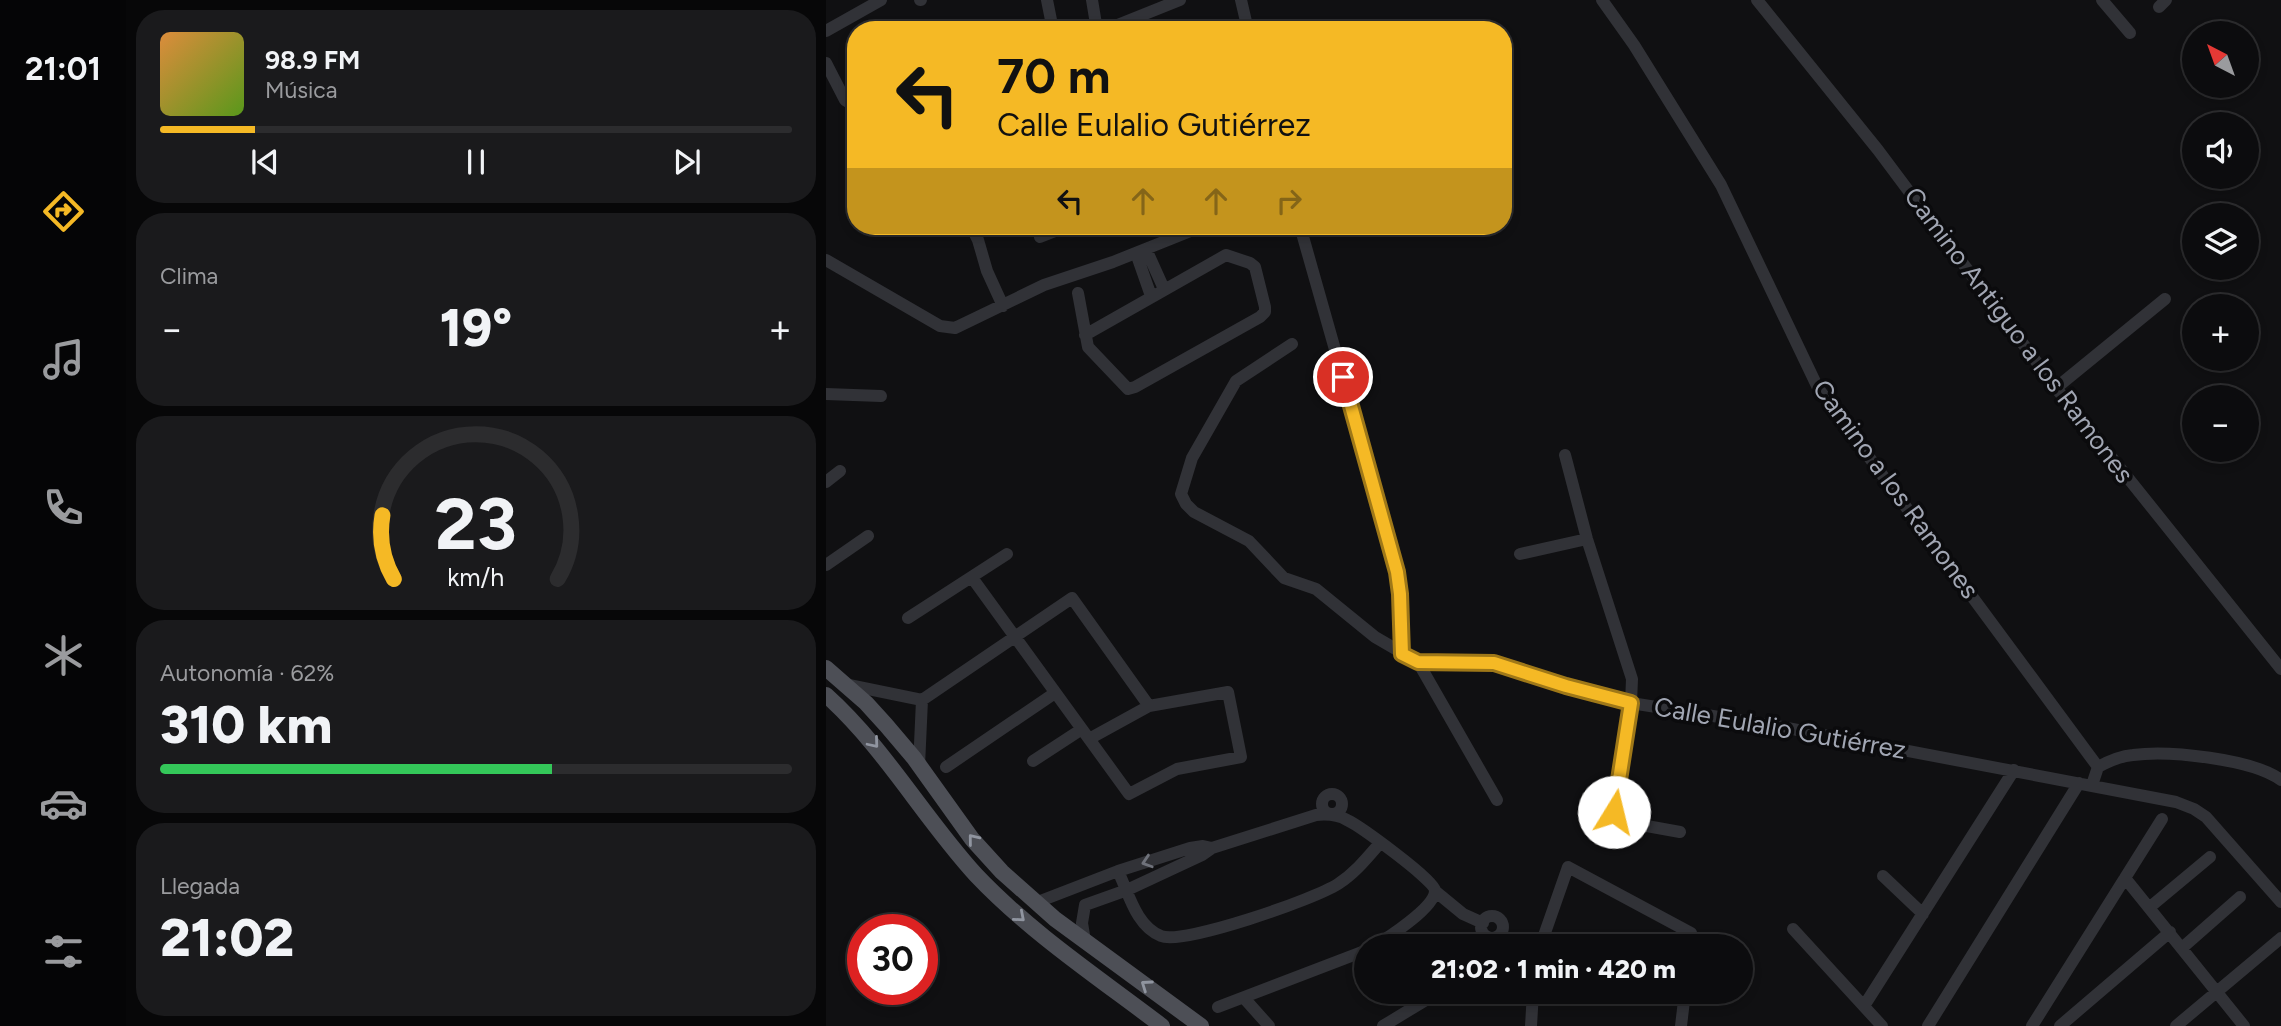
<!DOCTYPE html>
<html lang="es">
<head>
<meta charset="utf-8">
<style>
  :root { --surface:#0c0c0e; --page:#1a1a1c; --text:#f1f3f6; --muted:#9a9b9e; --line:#2c2c2e; --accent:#f5b925 }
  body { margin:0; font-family:Figtree,sans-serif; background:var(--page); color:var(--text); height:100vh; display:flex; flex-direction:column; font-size:26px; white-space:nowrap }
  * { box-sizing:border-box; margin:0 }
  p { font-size:23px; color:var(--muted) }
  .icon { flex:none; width:38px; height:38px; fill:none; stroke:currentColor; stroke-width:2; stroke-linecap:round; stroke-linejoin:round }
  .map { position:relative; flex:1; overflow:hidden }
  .side { display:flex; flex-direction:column; gap:10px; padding:10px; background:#070708; width:700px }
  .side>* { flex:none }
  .guide { position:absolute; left:21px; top:21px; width:665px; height:214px; border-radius:28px; box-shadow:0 4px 10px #0003,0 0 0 2px var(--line); background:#f5b925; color:#111; overflow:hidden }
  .needle { width:46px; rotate:319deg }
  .tools { position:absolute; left:1356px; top:21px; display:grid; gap:14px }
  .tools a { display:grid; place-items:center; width:77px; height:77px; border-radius:50%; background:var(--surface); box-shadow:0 4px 10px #0003,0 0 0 2px var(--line); font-size:35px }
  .speed { position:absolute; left:21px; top:914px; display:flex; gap:14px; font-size:35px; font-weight:700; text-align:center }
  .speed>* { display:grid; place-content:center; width:91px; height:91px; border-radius:50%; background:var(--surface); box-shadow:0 4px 10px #0003,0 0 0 2px var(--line); line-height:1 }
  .speed .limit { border:10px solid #d22; background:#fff; color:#111 }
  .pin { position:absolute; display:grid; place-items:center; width:60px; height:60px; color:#fff; margin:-30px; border:4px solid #fff; border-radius:50%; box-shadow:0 2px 7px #0007 }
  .me { position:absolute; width:77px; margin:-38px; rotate:9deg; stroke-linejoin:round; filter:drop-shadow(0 0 5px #0008) }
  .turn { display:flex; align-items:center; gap:24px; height:147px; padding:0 35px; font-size:32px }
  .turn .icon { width:91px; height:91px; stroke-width:2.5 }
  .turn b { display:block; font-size:49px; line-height:60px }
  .lanes { display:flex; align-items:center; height:66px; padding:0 35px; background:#0003; justify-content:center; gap:35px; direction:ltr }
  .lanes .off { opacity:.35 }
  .big { font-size:52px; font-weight:800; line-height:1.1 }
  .side .card { flex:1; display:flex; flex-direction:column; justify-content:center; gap:10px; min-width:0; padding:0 24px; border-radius:28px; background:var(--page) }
  .side .dial { align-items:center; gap:0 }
  .dial svg { height:182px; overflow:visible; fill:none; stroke:var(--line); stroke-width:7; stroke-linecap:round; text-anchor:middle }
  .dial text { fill:var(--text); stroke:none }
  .song { display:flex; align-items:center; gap:21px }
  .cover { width:84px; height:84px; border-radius:10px; background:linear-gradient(135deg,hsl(30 70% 55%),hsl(90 70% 35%)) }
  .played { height:7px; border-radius:4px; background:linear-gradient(90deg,var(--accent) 15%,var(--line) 15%) }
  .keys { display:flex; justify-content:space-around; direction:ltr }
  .heat { display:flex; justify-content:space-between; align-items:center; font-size:38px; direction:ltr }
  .charge { height:10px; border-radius:5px; background:linear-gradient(90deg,#34c759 62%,var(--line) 0) }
  .trip { position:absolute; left:528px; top:934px; width:399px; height:70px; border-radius:35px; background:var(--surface); box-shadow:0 4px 10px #0003,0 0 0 2px var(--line); font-weight:800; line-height:70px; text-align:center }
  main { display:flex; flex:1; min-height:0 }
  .tabs { display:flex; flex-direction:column; width:126px; justify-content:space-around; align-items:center; background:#050506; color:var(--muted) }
  .tabs .icon { width:49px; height:49px }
  .tabs .selected { color:var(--accent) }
  .tabs b { font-size:32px; color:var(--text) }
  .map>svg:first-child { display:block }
</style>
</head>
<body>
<main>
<nav class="tabs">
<b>21:01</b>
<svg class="icon selected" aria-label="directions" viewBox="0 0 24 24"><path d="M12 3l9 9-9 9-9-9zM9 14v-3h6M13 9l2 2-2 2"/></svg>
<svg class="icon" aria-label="music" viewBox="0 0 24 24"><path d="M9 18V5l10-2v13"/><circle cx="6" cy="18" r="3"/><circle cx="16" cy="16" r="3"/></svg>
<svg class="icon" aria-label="phone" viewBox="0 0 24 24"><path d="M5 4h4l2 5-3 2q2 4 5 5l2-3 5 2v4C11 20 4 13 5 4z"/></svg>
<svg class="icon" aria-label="climate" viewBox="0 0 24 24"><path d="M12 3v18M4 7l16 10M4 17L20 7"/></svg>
<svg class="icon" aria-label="car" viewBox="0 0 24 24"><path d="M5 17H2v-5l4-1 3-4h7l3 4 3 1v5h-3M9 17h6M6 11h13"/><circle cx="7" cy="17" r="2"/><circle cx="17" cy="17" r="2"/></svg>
<svg class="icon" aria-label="filters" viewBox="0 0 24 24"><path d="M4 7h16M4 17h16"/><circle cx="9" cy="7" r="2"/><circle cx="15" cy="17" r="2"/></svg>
</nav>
<section class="side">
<div class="card">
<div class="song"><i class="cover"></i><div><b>98.9 FM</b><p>Música</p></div></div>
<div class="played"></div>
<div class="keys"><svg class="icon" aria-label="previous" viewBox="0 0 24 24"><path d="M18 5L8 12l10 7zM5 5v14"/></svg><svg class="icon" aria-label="pause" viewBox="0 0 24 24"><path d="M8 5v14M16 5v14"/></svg><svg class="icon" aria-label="next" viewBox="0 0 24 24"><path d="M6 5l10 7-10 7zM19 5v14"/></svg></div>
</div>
<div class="card"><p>Clima</p>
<div class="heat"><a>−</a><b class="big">19°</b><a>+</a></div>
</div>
<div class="card dial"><svg viewBox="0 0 100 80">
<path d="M14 69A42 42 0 1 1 86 69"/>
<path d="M14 69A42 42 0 0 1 9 41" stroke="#f5b925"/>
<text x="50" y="56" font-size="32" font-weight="700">23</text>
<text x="50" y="72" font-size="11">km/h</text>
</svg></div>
<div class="card"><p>Autonomía · 62%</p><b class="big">310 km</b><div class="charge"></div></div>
<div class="card"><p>Llegada</p><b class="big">21:02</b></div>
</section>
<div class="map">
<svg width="1455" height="1026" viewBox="0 0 1455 1026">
  <rect width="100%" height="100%" fill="#101012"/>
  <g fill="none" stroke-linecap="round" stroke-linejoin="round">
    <path stroke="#313237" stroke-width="12" d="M94 0H95
      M221 0 227 30
      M266 0 271 30
      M415 0 422 30
      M776 0 808 45 895 185 992 388 1272 767 1266 785
      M931 0 1052 150 1230 388 1455 669
      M1276 0 1304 33
      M1333 7 1340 0
      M279 30 354 0
      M0 31 55 0
      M0 63 19 100 24 103 30 102
      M145 226 152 240 161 271 177 306
      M474 226 566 551 574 594 576 654
      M214 237 242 226
      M320 249 338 289
      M310 253 325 296
      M0 260 114 326 129 328 218 285 287 262 377 226
      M252 293 262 347 302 389 309 387 434 317 439 312V307L429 267 424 263 400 255 259 335
      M466 344 410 381 366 458 355 494 360 504 368 512 423 541 458 578 490 589 549 637 592 662 668 663 740 686 805 703 956 727 1350 802 1368 809 1380 817 1455 902
      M1230 388 1339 299
      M0 394 55 396
      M739 455 761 539 806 679 805 703 787 812 793 821 854 832
      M0 482 14 471
      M694 554 761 539
      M0 565 42 536
      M147 579 303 794 351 769 415 757 402 692 323 706 263 739
      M82 618 181 554
      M592 662 671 800
      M18 684 96 700 246 598 323 706
      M207 761 256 729
      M93 766 96 700
      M120 767 229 693
      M1272 767C1283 761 1295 756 1307 755 1342 750 1427 759 1455 780
      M496 804a10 10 0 1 1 20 0a10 10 0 1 1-20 0Z
      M292 871C303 894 310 926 335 936 358 945 489 899 512 884 529 873 541 858 554 843
      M1057 876 1097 914
      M1299 878 1418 1026
      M609 891 637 914 657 923
      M209 903 292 871 364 848 377 846 386 848
      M1324 907 1384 857
      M655 927a11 11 0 1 1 22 0a11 11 0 1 1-22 0Z
      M967 929 1056 1026
      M259 941 256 923 259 905 301 890 376 855 386 848 490 815C501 814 511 814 521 820 534 826 608 880 609 890 610 907 560 939 546 947
      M714 947 742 867 865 933 864 947
      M1356 948 1414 897
      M418 998 443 1026
      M1038 1006 1188 770
      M392 1007 541 950
      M557 1026 613 992
      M705 1026 707 992
      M855 1026 859 992
      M1102 1026 1253 783
      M1206 1026 1336 819
      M1234 1026 1344 932
      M1350 1026 1455 938"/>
    <path stroke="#4d4f56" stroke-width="16" d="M0 668 40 703 60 725 88 758 146 839 176 872 229 919 375 1026
      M0 695C59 748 97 817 150 875 205 933 273 978 336 1026"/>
  </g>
  <defs><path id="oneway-chevron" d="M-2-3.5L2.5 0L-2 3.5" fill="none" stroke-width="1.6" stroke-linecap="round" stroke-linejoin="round" transform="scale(1.75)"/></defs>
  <g stroke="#9095a0">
    <use href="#oneway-chevron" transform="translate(48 743) rotate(50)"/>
    <use href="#oneway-chevron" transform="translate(147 839) rotate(-129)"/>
    <use href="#oneway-chevron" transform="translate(194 917) rotate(41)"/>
    <use href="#oneway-chevron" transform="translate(320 985) rotate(-145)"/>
  </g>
  <use stroke="#6f727b" href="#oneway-chevron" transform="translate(321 862) rotate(162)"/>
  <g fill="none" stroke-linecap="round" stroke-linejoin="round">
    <defs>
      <path id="route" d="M517 377 571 572 574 594 576 654 592 662 668 663 740 686 805 703 788 812"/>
    </defs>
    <use href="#route" stroke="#9f7818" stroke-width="18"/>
    <use href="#route" stroke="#f5b925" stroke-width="12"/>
  </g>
  <g text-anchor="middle" stroke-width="7" stroke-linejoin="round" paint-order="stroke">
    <g font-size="26" fill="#a1a6b3" stroke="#0b0b0d">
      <text transform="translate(1193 335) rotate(53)" y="9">Camino Antiguo a los Ramones</text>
      <text transform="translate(1070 489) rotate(54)" y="9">Camino a los Ramones</text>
      <text transform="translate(954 728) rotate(10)" y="9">Calle Eulalio Gutiérrez</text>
    </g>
  </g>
</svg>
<div class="tools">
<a><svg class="needle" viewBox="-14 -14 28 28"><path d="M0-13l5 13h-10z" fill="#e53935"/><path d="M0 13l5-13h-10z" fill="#9a9b9e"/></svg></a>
<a><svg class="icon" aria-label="sound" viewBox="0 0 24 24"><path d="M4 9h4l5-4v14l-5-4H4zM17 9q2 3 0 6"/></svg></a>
<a><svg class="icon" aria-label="layers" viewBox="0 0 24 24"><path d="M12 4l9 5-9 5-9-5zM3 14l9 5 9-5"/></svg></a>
<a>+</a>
<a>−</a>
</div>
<div class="speed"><div class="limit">30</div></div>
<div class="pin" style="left:517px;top:377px;background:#d93025"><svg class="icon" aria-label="arrive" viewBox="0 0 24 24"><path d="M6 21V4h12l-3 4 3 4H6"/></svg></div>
<svg class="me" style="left:788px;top:812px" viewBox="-20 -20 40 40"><circle r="19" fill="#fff"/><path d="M0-13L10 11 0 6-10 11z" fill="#f5b925"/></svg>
<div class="trip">21:02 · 1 min · 420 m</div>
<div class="guide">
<div class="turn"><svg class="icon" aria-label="left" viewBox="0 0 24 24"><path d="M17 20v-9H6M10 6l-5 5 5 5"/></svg><div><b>70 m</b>Calle Eulalio Gutiérrez</div></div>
<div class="lanes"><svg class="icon" aria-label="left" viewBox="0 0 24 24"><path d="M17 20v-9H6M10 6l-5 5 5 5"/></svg><svg class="icon off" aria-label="ahead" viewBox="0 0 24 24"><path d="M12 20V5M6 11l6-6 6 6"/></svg><svg class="icon off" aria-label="ahead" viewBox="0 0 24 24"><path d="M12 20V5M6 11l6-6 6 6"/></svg><svg class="icon off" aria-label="right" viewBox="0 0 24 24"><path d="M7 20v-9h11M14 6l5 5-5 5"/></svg></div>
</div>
</div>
</main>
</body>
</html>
